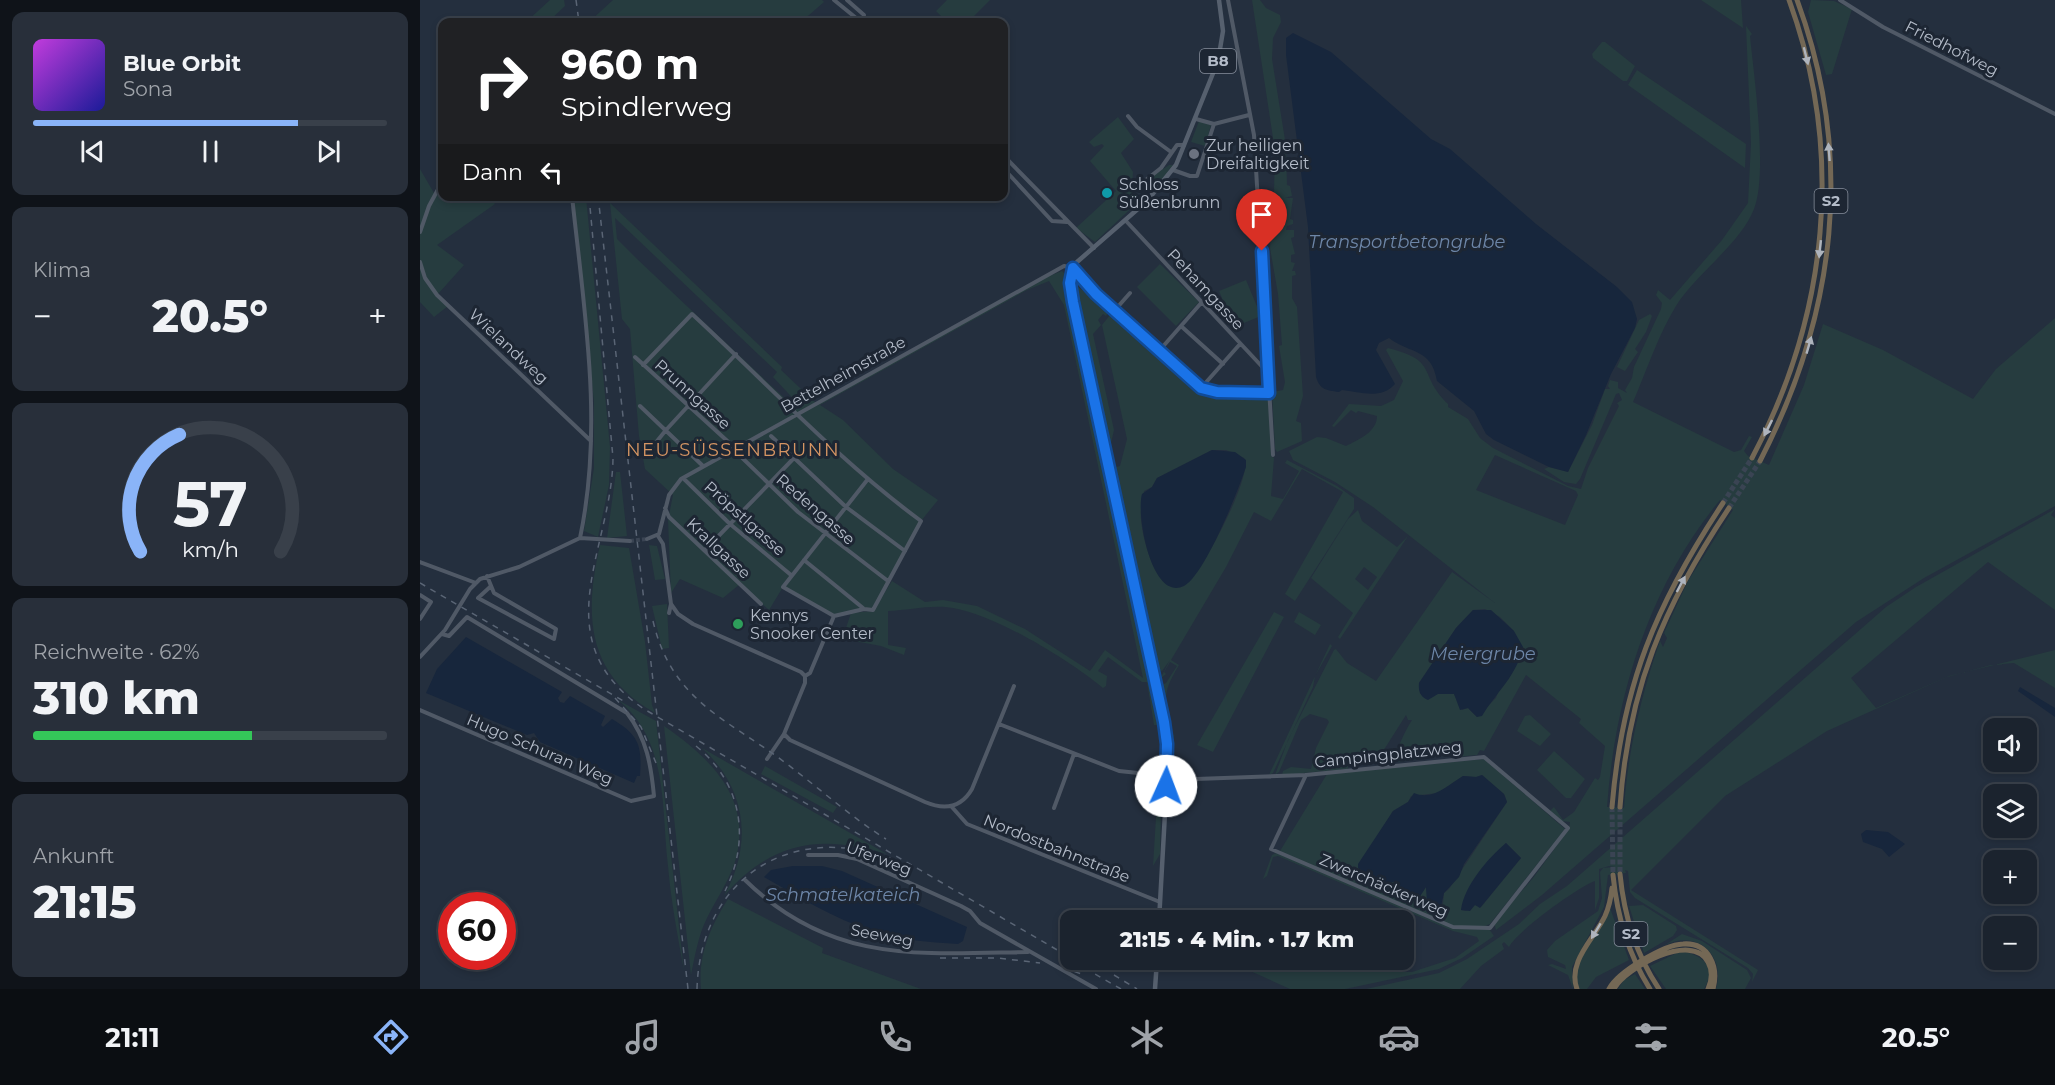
<!DOCTYPE html>
<html lang="de">
<head>
<meta charset="utf-8">
<style>
  :root { --surface:#1b232e; --page:#282f3a; --text:#f1f3f6; --muted:#a0a4aa; --line:#39404a; --accent:#8ab4f8 }
  body { margin:0; font-family:Montserrat,sans-serif; background:var(--page); color:var(--text); height:100vh; display:flex; flex-direction:column; font-size:22px; white-space:nowrap }
  * { box-sizing:border-box; margin:0 }
  p { font-size:20px; color:var(--muted) }
  .icon { flex:none; width:33px; height:33px; fill:none; stroke:currentColor; stroke-width:2; stroke-linecap:round; stroke-linejoin:round }
  .map { position:relative; flex:1; overflow:hidden }
  .side { display:flex; flex-direction:column; gap:12px; padding:12px; background:#0f1319; width:420px }
  .side>* { flex:none }
  .hud { position:absolute; left:18px; top:18px; width:570px; height:183px; border-radius:12px; box-shadow:0 3px 9px #0003,0 0 0 2px var(--line); background:#202124; color:#fff; overflow:hidden }
  .tools { position:absolute; left:1563px; top:718px; display:grid; gap:12px }
  .tools a { display:grid; place-items:center; width:54px; height:54px; border-radius:12px; background:var(--surface); box-shadow:0 3px 9px #0003,0 0 0 2px var(--line); font-size:30px }
  .speed { position:absolute; left:18px; top:892px; display:flex; gap:12px; font-size:30px; font-weight:700; text-align:center }
  .speed>* { display:grid; place-content:center; width:78px; height:78px; border-radius:50%; background:var(--surface); box-shadow:0 3px 9px #0003,0 0 0 2px var(--line); line-height:1 }
  .speed .limit { border:9px solid #d22; background:#fff; color:#111 }
  .pin { position:absolute; display:grid; place-items:center; width:51px; height:51px; color:#fff; margin:-62px -26px; border-radius:50% 50% 50% 0; rotate:-45deg; box-shadow:0 0 6px #0007 }
  .pin .icon { rotate:45deg }
  .me { position:absolute; width:66px; margin:-33px; rotate:2deg; stroke-linejoin:round; filter:drop-shadow(0 0 4px #0008) }
  .turn { display:flex; align-items:center; gap:21px; height:126px; padding:0 24px; font-size:27px }
  .turn .icon { width:78px; height:78px; stroke-width:2.5 }
  .turn b { display:block; font-size:42px; line-height:51px }
  .then { display:flex; align-items:center; height:57px; padding:0 24px; background:#0003; gap:12px; font-size:22px }
  .big { font-size:45px; font-weight:800; line-height:1.1 }
  .side .card { flex:1; display:flex; flex-direction:column; justify-content:center; gap:9px; min-width:0; padding:0 21px; border-radius:12px; background:var(--page) }
  .side .dial { align-items:center; gap:0 }
  .dial svg { height:156px; overflow:visible; fill:none; stroke:var(--line); stroke-width:7; stroke-linecap:round; text-anchor:middle }
  .dial text { fill:var(--text); stroke:none }
  .song { display:flex; align-items:center; gap:18px }
  .cover { width:72px; height:72px; border-radius:9px; background:linear-gradient(135deg,hsl(290 70% 55%),hsl(240 70% 35%)) }
  .played { height:6px; border-radius:3px; background:linear-gradient(90deg,var(--accent) 75%,var(--line) 75%) }
  .keys { display:flex; justify-content:space-around; direction:ltr }
  .heat { display:flex; justify-content:space-between; align-items:center; font-size:33px; direction:ltr }
  .charge { height:9px; border-radius:4px; background:linear-gradient(90deg,#34c759 62%,var(--line) 0) }
  .trip { position:absolute; left:640px; top:910px; width:354px; height:60px; border-radius:12px; background:var(--surface); box-shadow:0 3px 9px #0003,0 0 0 2px var(--line); font-weight:800; line-height:60px; text-align:center }
  .dock { display:flex; height:96px; justify-content:space-around; align-items:center; background:#0b0e12; color:var(--muted) }
  .dock .icon { width:42px; height:42px }
  .dock .on { color:var(--accent) }
  .dock b { font-size:27px; color:var(--text) }
  main { display:flex; flex:1; min-height:0 }
  .map>svg:first-child { display:block }
</style>
</head>
<body>
<main>
<section class="side">
<div class="card">
<div class="song"><i class="cover"></i><div><b>Blue Orbit</b><p>Sona</p></div></div>
<div class="played"></div>
<div class="keys"><svg class="icon" aria-label="previous" viewBox="0 0 24 24"><path d="M18 5L8 12l10 7zM5 5v14"/></svg><svg class="icon" aria-label="pause" viewBox="0 0 24 24"><path d="M8 5v14M16 5v14"/></svg><svg class="icon" aria-label="next" viewBox="0 0 24 24"><path d="M6 5l10 7-10 7zM19 5v14"/></svg></div>
</div>
<div class="card"><p>Klima</p>
<div class="heat"><a>−</a><b class="big">20.5°</b><a>+</a></div>
</div>
<div class="card dial"><svg viewBox="0 0 100 80">
<path d="M14 69A42 42 0 1 1 86 69"/>
<path d="M14 69A42 42 0 0 1 34 9" stroke="#8ab4f8"/>
<text x="50" y="56" font-size="32" font-weight="700">57</text>
<text x="50" y="72" font-size="11">km/h</text>
</svg></div>
<div class="card"><p>Reichweite · 62%</p><b class="big">310 km</b><div class="charge"></div></div>
<div class="card"><p>Ankunft</p><b class="big">21:15</b></div>
</section>
<div class="map">
<svg width="1635" height="989" viewBox="0 0 1635 989">
  <rect width="100%" height="100%" fill="#242f3e"/>
  <path fill="#263c3f" fill-rule="evenodd" d="M130 0H144L145 6 128 22H106Z
    M193 0H402L404 2 381 22H169Z
    M527 0H570L548 22H527L516 11Z
    M832 0H840L846 8 860 15 861 22 853 38 852 59 866 146 867 185 870 186 872 196 865 198H873L870 219 873 220V224L867 226 866 230H874V237L871 238 875 254 871 255V262L875 263 872 271H875L876 275 872 276V298L877 307 883 396 876 421 881 423 882 441 857 452 855 449 852 392 863 390 865 382 859 346 862 345 858 294 850 248 851 231H853L855 151Z
    M1281 0H1321L1323 28Z
    M1391 0 1414 1 1432 9 1412 74 1406 75 1388 12Z
    M1326 26 1332 34 1330 36C1334 76 1348 174 1334 209 1321 243 1275 275 1256 306 1238 335 1227 370 1213 402L1314 452 1321 450 1329 436 1332 437 1324 451 1328 456 1349 465 1384 385 1403 324 1463 350 1553 399 1576 369 1635 318V506L1504 578 1436 622 1122 895 1076 930 1074 923 1113 878 1149 829 1150 822 1142 821 1130 811 1134 807 1143 820 1154 812 1175 778 1178 780 1180 777 1185 746 1159 723 1161 719 1106 675 1064 751 1060 750 1057 755 1036 757 1018 747 1008 758 969 763C979 748 983 734 992 720H988L986 715 960 756 933 759 927 769 862 775 863 771 871 767 891 769 896 748 909 722 907 719 890 714 881 720 859 772 855 775 868 740 914 650 916 649 927 663 956 681 1032 572 1075 603 953 507 915 482 873 460 869 451 897 437 906 438 926 446C938 440 957 432 957 416L938 411 936 413 931 410 914 427 912 426 929 404 961 406 974 400 983 381 966 350 968 348C1020 361 997 374 1028 404V407L1048 419 1060 438 1073 448 1148 486 1161 489 1168 468 1199 406 1197 403 1202 400 1199 393 1196 394 1160 479 1156 484 1144 482 1124 469 1129 467 1148 472 1172 425 1185 389H1190L1188 386 1190 380 1198 382V388L1207 393 1205 390 1212 378 1214 367 1241 309 1242 303 1236 295 1238 290 1250 300 1302 240 1328 203 1331 143ZM1075 455 1156 491 1158 495 1145 525 1056 490ZM1300 500 1313 510 1268 581 1244 633 1247 638 1243 647 1240 641C1221 696 1208 750 1204 808L1187 807C1195 697 1229 586 1300 500ZM1065 609 1080 617 1094 631 1089 679 1080 686 1076 698 1057 717 1048 708 1042 710 1034 694H1000L999 683 1036 628 1053 610Z
    M1182 42H1185L1215 66 1207 81H1203L1173 58 1172 54Z
    M1217 70 1326 144 1325 168 1208 85Z
    M698 117 714 139 701 153 713 172 712 189 720 200 675 242 656 228 696 191 670 161 684 146 682 144 674 147 669 142Z
    M779 121 791 125 785 146 771 142Z
    M749 165H753L731 193 725 185 727 180Z
    M0 169 14 193 22 187V196L69 197 75 204 17 245 44 265 18 294 28 306 14 317 0 302Z
    M153 197H166L190 447 189 485 178 537 164 531 174 468V402Z
    M190 203 362 367 361 370 397 404 624 278 642 271 648 277 653 311 649 320 655 317 737 695 732 693 738 701 741 725H734L727 682H722L688 657 678 671 687 676 686 686 683 688C649 660 576 615 533 608 513 604 489 610 468 611V645L486 648 484 655 461 646 418 638 426 628 431 613 453 611 472 581 505 602 523 600 557 606 605 629 670 671 685 650 723 678 644 305 629 281 607 290 400 405 423 420 473 469 518 500 501 521 452 611 444 609 414 616 363 587 349 610 320 584 303 598 260 579 251 593 248 520 253 495 225 469 219 436 210 329 202 319ZM195 218 357 372 353 377 382 408 376 409 216 258 197 239Z
    M740 264 779 302 756 326 717 287Z
    M657 275 660 279 658 287 690 310 686 316 683 314 678 320 681 325 673 334 694 430 691 443 694 460 691 461 654 289V276Z
    M826 280 841 316 814 327 799 291Z
    M694 310 781 388 797 392 849 393 853 455 851 456 854 458 851 496 863 499 879 471 865 463 867 460 917 486 934 498V509L875 601 865 594 923 492 882 469 851 521 834 512 806 567 751 660 759 665C741 695 745 699 751 733L756 737 750 734 740 686 746 683 757 666 750 662 744 672 746 674 740 679 750 660 742 671 736 669 692 468 700 466 707 439 682 325ZM792 450H806L824 458C835 471 780 580 761 586 736 595 722 537 721 519 720 510 723 500 724 491L732 487 737 478Z
    M1230 314 1232 316 1226 332 1215 349 1218 352 1205 371 1197 367 1219 320Z
    M196 472H200L207 536 187 538Z
    M1635 509 1631 515 1635 518V610L1568 562 1431 678 1456 708 1529 676 1635 650V688L1594 663 1571 665 1527 677 1407 731 1305 796 1211 890 1338 970 1332 982 1333 974 1328 968 1215 898 1210 892 1208 871 1205 870 1206 873 1188 875 1184 907 1152 967 1153 989 1148 975 1128 965 1132 964 1146 969 1145 965 1128 957 1127 950 1135 941 1178 911 1182 898 1180 872 1183 868 1194 867 1189 866 1179 869V898L1175 910V881C1158 887 1097 931 1089 947L1084 942 1082 944 1084 949 1061 966 1040 989H946L1019 973 1047 959 1099 924 1120 904 1147 886 1466 607 1496 587Z
    M938 510 942 521 977 547 988 536 920 639 918 637 933 613 891 578 928 519ZM944 567 957 577 948 590 935 579Z
    M180 545 209 548 225 642 232 705 235 713C166 674 164 615 180 545Z
    M229 545 237 546 245 579 235 580Z
    M247 604 249 648 242 649 232 606Z
    M854 612 864 617 793 752 777 745Z
    M879 612 901 625 895 635 874 622Z
    M910 644 912 646 895 676 893 687 853 773 849 775Z
    M198 700 236 721 264 971C258 937 251 902 248 866 241 807 249 741 198 700Z
    M1110 715 1131 734 1120 746 1097 731 1105 716Z
    M244 726C292 759 335 801 314 865 307 884 296 900 287 918 278 936 275 956 271 975Z
    M282 748 467 854C401 834 351 841 304 896 333 844 327 789 282 748Z
    M1134 751 1165 779 1151 798H1146L1117 770Z
    M1064 759 1145 829 1070 924 1063 927 1032 926 860 851 907 774ZM1062 775 1084 794 1087 802 1029 889 1024 893 1023 904 1008 902 1006 887 997 900 978 891 976 881 968 884 962 877 955 879 938 868 973 811 988 802 991 796 1018 793 1043 776 1056 777ZM1086 843 1101 858 1061 907 1055 905 1046 911 1041 910 1056 879Z
    M345 766 417 807 413 813 341 774Z
    M733 780H739C745 787 739 801 741 809L740 854 733 866 738 785Z
    M856 853 1031 928 1069 929 1074 936 1042 958 1019 969 925 989H870L806 960H956L984 972H992L1035 958 1059 941 1057 937 1033 931 858 856 853 857 847 876 843 879 852 855Z
    M308 899 403 948 402 953 501 989H281C278 955 290 927 308 899Z
    M1223 905 1256 926 1257 930 1253 936 1224 953 1209 906Z
    M1190 908 1209 960 1176 977 1167 989H1159C1149 963 1178 930 1190 908Z
    M1262 934 1282 941 1327 970 1331 978 1325 989H1296C1306 955 1277 929 1245 945Z
    M1261 951C1282 955 1298 966 1284 989H1246L1230 966Z
    M1215 974 1225 989H1198L1204 980Z"/>
  <path fill="#17263c" d="M873 33 911 52 1011 139 1030 149 1116 224 1197 287 1212 302 1217 319 1215 328 1191 374 1166 435 1148 472 1129 467 1074 440 1066 434 1054 411 1017 381C1011 347 991 355 969 338L959 343 956 350 975 384C961 400 940 392 922 390L919 392C906 390 900 390 896 377L888 227 866 55V38Z
    M792 450 815 452 826 460V467C818 491 785 575 764 586 731 602 716 513 722 494L732 487 737 478Z
    M1053 610H1071L1094 631 1103 647C1098 674 1075 694 1062 716L1057 717 1048 708 1040 710 1034 694H1018L1008 700C1001 697 998 692 999 683L1036 628Z
    M46 637 142 692 138 698 140 702 144 703 150 696 185 716 181 725 183 727 192 719C219 735 222 745 220 776H217L214 783 120 742 114 733 107 735 6 693 17 669Z
    M1600 687 1635 708V717L1598 691Z
    M1062 775 1084 794 1087 802 1044 864 1039 877 1024 893 1021 906 1007 903 1006 887 997 901 978 891 976 881 966 884 962 877 955 879 938 868V864L973 811 988 802 994 793C1013 801 1028 785 1043 776L1056 777Z
    M1446 830 1468 832 1485 844 1469 857 1462 849 1443 842 1441 834Z
    M1086 843 1101 858 1060 908 1055 905 1050 911 1041 910C1044 886 1068 858 1086 843Z
    M373 866H402L422 871 547 927 543 941 538 944C509 942 480 940 452 931 413 918 379 897 344 877L351 870Z"/>
  <g fill="none" stroke-linecap="round" stroke-linejoin="round">
    <path stroke="#3a4453" stroke-width="4" stroke-dasharray="4 2" stroke-linecap="butt" d="M210 541 227 539"/>
    <path stroke="#3a4453" stroke-width="5" stroke-dasharray="5 2.5" stroke-linecap="butt" d="M1303 503 1332 458
      M1309 508 1340 461
      M1192 807 1193 875
      M1200 807V874"/>
    <path stroke="#505966" stroke-width="4" d="M414 0 441 22
      M427 0 444 15 442 22
      M808 0 834 135 853 455
      M1420 0 1463 27 1635 114
      M708 116 717 127 751 152
      M776 119 794 124 829 115
      M584 156 674 248
      M584 169 632 221 647 222
      M753 170 770 176H777L794 124
      M722 183 741 168 757 145H764
      M152 196C164 310 184 425 160 538
      M706 221 848 373
      M0 232 9 206 22 182
      M0 262 5 278 17 295 171 441
      M695 310 710 293
      M761 326 803 364
      M739 351 782 302
      M215 357 315 448
      M223 365 272 314C348 384 418 460 501 521L453 610 444 609 414 616 363 587 448 479
      M781 388 820 344
      M220 406 283 466
      M351 436 426 507 485 551
      M313 449 378 512 468 581
      M225 456 246 430 316 354
      M263 478 310 524 371 575
      M245 508 249 517 341 604
      M238 536 243 544 251 604 249 613
      M227 539 239 534 249 495 261 479 644 266 653 268 676 294 781 388 797 392 849 393
      M285 550 374 458
      M384 560 443 608
      M0 562 56 583
      M67 576 74 593 136 629 134 639 58 598 70 587
      M0 595 11 602 0 619
      M251 604 258 614 273 624 381 672 385 676
      M0 657 25 630 50 589 60 579 99 567 160 538 210 541
      M0 710 211 801 234 796C231 765 227 739 207 713L47 617 29 636 22 634
      M579 724 699 771 776 779 886 775 1064 757 1148 828 1070 928 1033 927 851 849 886 775
      M364 734 370 740 505 802C524 810 541 808 552 789L594 686
      M364 734 385 683V676L390 673 414 616
      M347 759 364 734
      M531 806 547 824 740 902
      M634 808 654 754
      M388 855H418L437 859 541 906 550 911 560 923 676 989
      M325 880C411 964 499 954 608 952
      M756 960 765 966"/>
    <path stroke="#56606e" stroke-width="4.5" d="M739 921 747 777 746 733 650 280 657 262 727 201 756 165 798 61 803 31 799 0
      M735 989 737 960"/>
    <path stroke="#746855" stroke-width="5" d="M1332 458C1408 315 1425 153 1369 0
      M1340 461C1416 314 1435 157 1377 0
      M1192 807C1202 685 1236 604 1303 503
      M1200 807C1208 689 1244 605 1309 508
      M1200 874C1204 916 1215 953 1239 989
      M1193 875C1197 916 1208 954 1230 989
      M1157 989C1147 962 1174 939 1185 916 1189 907 1191 898 1192 888
      M1189 989C1198 972 1243 945 1263 944 1289 942 1299 967 1293 989
      M1194 989C1205 968 1272 931 1288 962 1293 971 1292 980 1288 989"/>
    <path stroke="#5a6575" stroke-width="1.5" stroke-dasharray="6 6" stroke-linecap="butt" d="M156 0 159 22
      M169 196 193 458C192 549 122 639 224 709L651 958
      M178 196 268 989
      M0 583 205 702
      M233 621C252 702 308 719 367 764 400 789 431 817 466 839
      M195 698 221 727 236 763
      M276 746C322 783 331 839 305 891
      M644 956 701 989
      M520 958H578L620 963
      M643 968 665 975
      M694 975 717 989
      M277 989C280 879 370 821 472 859"/>
  </g>
  <defs><path id="oneway-solid" d="M-6-.8H1V-3.2L6.5 0L1 3.2V.8H-6Z" transform="scale(1.5)"/></defs>
  <g fill="#aeb4bd">
    <use href="#oneway-solid" transform="translate(1386 56) rotate(76)"/>
    <use href="#oneway-solid" transform="translate(1409 152) rotate(-94)"/>
    <use href="#oneway-solid" transform="translate(1400 249) rotate(96)"/>
    <use href="#oneway-solid" transform="translate(1389 345) rotate(-74)"/>
    <use href="#oneway-solid" transform="translate(1348 428) rotate(117)"/>
    <use href="#oneway-solid" transform="translate(1261 584) rotate(-62)"/>
    <use href="#oneway-solid" transform="translate(1176 931) rotate(121)"/>
  </g>
  <g fill="none" stroke-linecap="round" stroke-linejoin="round">
    <defs>
      <path id="route" d="M746 786 747 744 744 722 653 302 650 283 653 268 676 294 781 388 797 392 849 393 842 251"/>
    </defs>
    <use href="#route" stroke="#114b97" stroke-width="15"/>
    <use href="#route" stroke="#1a73e8" stroke-width="10"/>
  </g>
  <circle fill="#6b7280" stroke="#1d2633" stroke-width="2" cx="774" cy="154" r="6"/>
  <circle fill="#0f9aa8" stroke="#1d2633" stroke-width="2" cx="687" cy="193" r="6"/>
  <circle fill="#2e9e5b" stroke="#1d2633" stroke-width="2" cx="318" cy="624" r="6"/>
  <g text-anchor="middle" stroke-width="6" stroke-linejoin="round" paint-order="stroke">
    <g fill="#1d2633" stroke="#878f9c" stroke-width="1.5">
      <rect x="780" y="49" width="36" height="24" rx="4.5"/>
      <rect x="1394.5" y="189" width="33" height="24" rx="4.5"/>
      <rect x="1194.5" y="922" width="33" height="24" rx="4.5"/>
    </g>
    <g font-size="15" font-weight="bold" fill="#b4bcc9">
      <text x="798" y="66">B8</text>
      <text x="1411" y="206">S2</text>
      <text x="1211" y="939">S2</text>
    </g>
    <g font-size="16" fill="#b4bcc9" stroke="#1d2633">
      <text transform="translate(1532 48) rotate(27)" y="6">Friedhofweg</text>
      <text transform="translate(786 289) rotate(47)" y="6">Pehamgasse</text>
      <text transform="translate(89 346) rotate(43)" y="6">Wielandweg</text>
      <text transform="translate(423 374) rotate(-29)" y="6">Bettelheimstraße</text>
      <text transform="translate(273 394) rotate(42)" y="6">Prunngasse</text>
      <text transform="translate(396 509) rotate(41)" y="6">Redengasse</text>
      <text transform="translate(325 518) rotate(42)" y="6">Pröpstlgasse</text>
      <text transform="translate(299 548) rotate(43)" y="6">Krallgasse</text>
      <text transform="translate(120 749) rotate(23)" y="6">Hugo Schuran Weg</text>
      <text transform="translate(968 754) rotate(-6)" y="6">Campingplatzweg</text>
      <text transform="translate(637 848) rotate(22)" y="6">Nordostbahnstraße</text>
      <text transform="translate(459 858) rotate(21)" y="6">Uferweg</text>
      <text transform="translate(964 885) rotate(23)" y="6">Zwerchäckerweg</text>
      <text transform="translate(462 935) rotate(11)" y="6">Seeweg</text>
    </g>
    <g font-size="16" fill="#b4bcc9" stroke="#1d2633" text-anchor="start">
      <text x="786" y="151">Zur heiligen<tspan x="786" dy="18">Dreifaltigkeit</tspan></text>
      <text x="699" y="190">Schloss<tspan x="699" dy="18">Süßenbrunn</tspan></text>
      <text x="330" y="621">Kennys<tspan x="330" dy="18">Snooker Center</tspan></text>
    </g>
    <g font-size="18" font-style="italic" fill="#6d86a8" stroke="#1d2633">
      <text x="987" y="248">Transportbetongrube</text>
      <text x="1063" y="660">Meiergrube</text>
      <text x="423" y="901">Schmatelkateich</text>
    </g>
    <g font-size="18" letter-spacing="1.5" fill="#d59563" stroke="#1d2633">
      <text x="313" y="456">NEU-SÜSSENBRUNN</text>
    </g>
  </g>
</svg>
<div class="tools">
<a><svg class="icon" aria-label="sound" viewBox="0 0 24 24"><path d="M4 9h4l5-4v14l-5-4H4zM17 9q2 3 0 6"/></svg></a>
<a><svg class="icon" aria-label="layers" viewBox="0 0 24 24"><path d="M12 4l9 5-9 5-9-5zM3 14l9 5 9-5"/></svg></a>
<a>+</a>
<a>−</a>
</div>
<div class="speed"><div class="limit">60</div></div>
<div class="pin" style="left:842px;top:251px;background:#d93025"><svg class="icon" aria-label="arrive" viewBox="0 0 24 24"><path d="M6 21V4h12l-3 4 3 4H6"/></svg></div>
<svg class="me" style="left:746px;top:786px" viewBox="-20 -20 40 40"><circle r="19" fill="#fff"/><path d="M0-13L10 11 0 6-10 11z" fill="#1a73e8"/></svg>
<div class="trip">21:15 · 4 Min. · 1.7 km</div>
<div class="hud">
<div class="turn"><svg class="icon" aria-label="right" viewBox="0 0 24 24"><path d="M7 20v-9h11M14 6l5 5-5 5"/></svg><div><b>960 m</b>Spindlerweg</div></div>
<div class="then">Dann<svg class="icon" aria-label="left" viewBox="0 0 24 24"><path d="M17 20v-9H6M10 6l-5 5 5 5"/></svg></div>
</div>
</div>
</main>
<nav class="dock">
<b>21:11</b>
<svg class="icon on" aria-label="directions" viewBox="0 0 24 24"><path d="M12 3l9 9-9 9-9-9zM9 14v-3h6M13 9l2 2-2 2"/></svg>
<svg class="icon" aria-label="music" viewBox="0 0 24 24"><path d="M9 18V5l10-2v13"/><circle cx="6" cy="18" r="3"/><circle cx="16" cy="16" r="3"/></svg>
<svg class="icon" aria-label="phone" viewBox="0 0 24 24"><path d="M5 4h4l2 5-3 2q2 4 5 5l2-3 5 2v4C11 20 4 13 5 4z"/></svg>
<svg class="icon" aria-label="climate" viewBox="0 0 24 24"><path d="M12 3v18M4 7l16 10M4 17L20 7"/></svg>
<svg class="icon" aria-label="car" viewBox="0 0 24 24"><path d="M5 17H2v-5l4-1 3-4h7l3 4 3 1v5h-3M9 17h6M6 11h13"/><circle cx="7" cy="17" r="2"/><circle cx="17" cy="17" r="2"/></svg>
<svg class="icon" aria-label="filters" viewBox="0 0 24 24"><path d="M4 7h16M4 17h16"/><circle cx="9" cy="7" r="2"/><circle cx="15" cy="17" r="2"/></svg>
<b>20.5°</b>
</nav>
</body>
</html>
